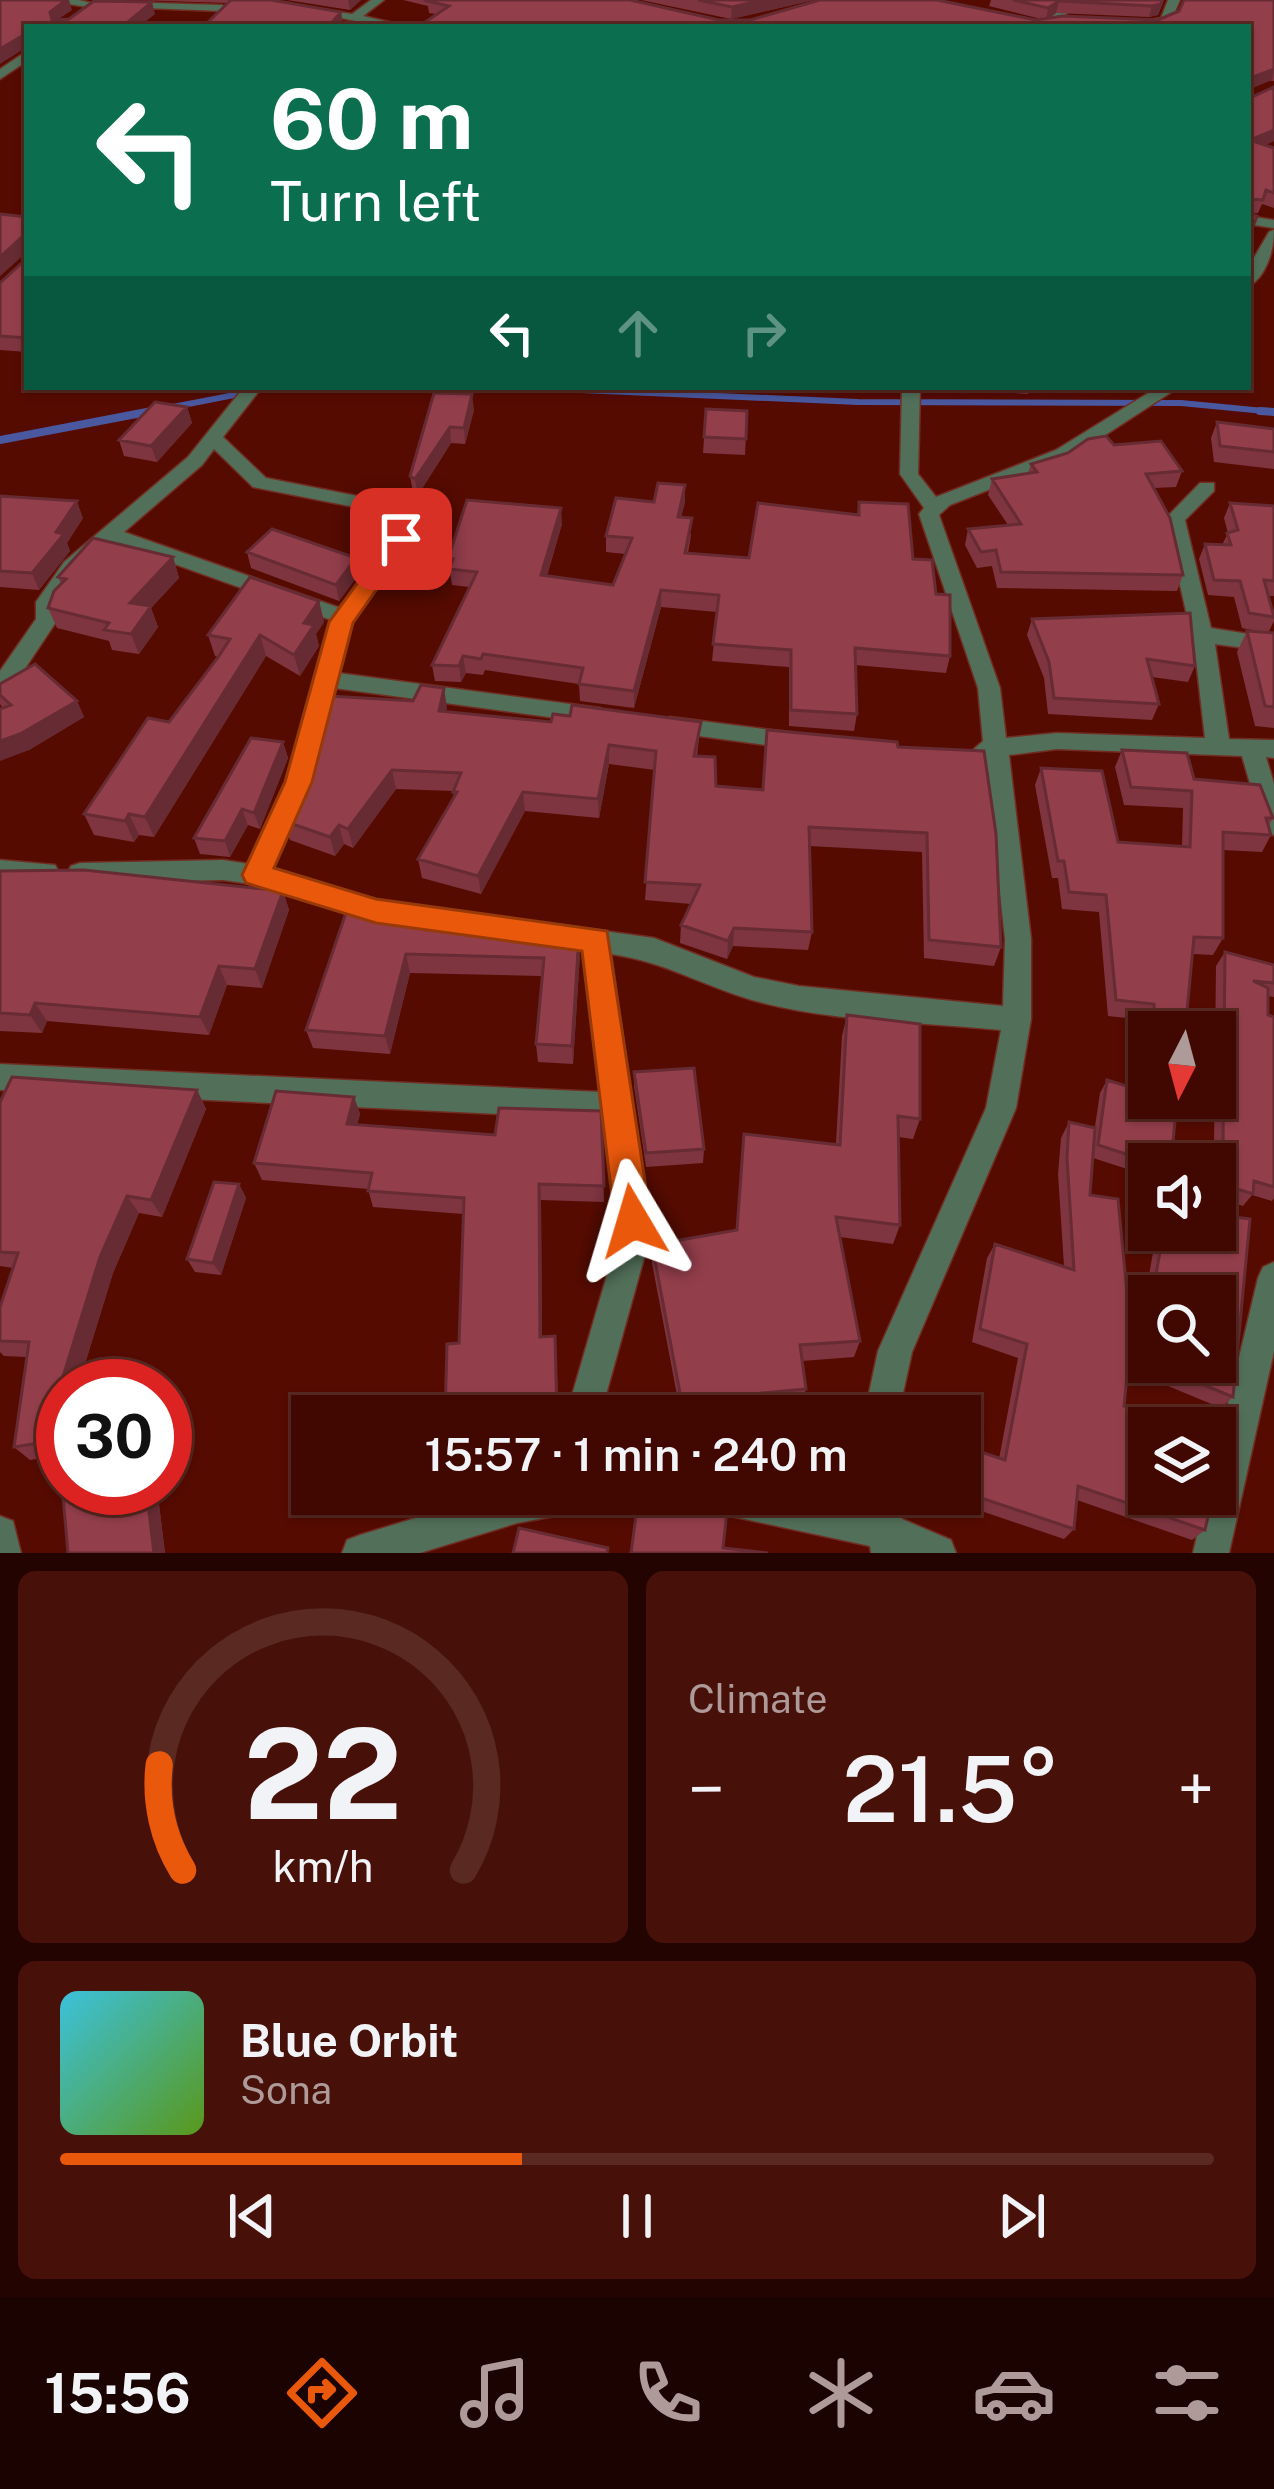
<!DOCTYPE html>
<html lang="en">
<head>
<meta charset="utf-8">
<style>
  :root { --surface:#400800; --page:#47110a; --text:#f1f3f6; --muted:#ae9a99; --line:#592922; --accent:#ea580c }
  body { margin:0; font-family:"Public Sans",sans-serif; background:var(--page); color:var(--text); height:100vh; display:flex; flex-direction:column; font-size:45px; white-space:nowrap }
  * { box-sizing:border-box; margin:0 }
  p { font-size:39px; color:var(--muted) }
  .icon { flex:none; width:66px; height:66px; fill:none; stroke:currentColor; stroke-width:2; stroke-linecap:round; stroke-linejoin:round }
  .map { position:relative; height:1553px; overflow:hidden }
  .drawer { display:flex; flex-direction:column; gap:18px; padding:18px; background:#230400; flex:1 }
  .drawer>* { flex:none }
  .banner { position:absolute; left:24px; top:24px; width:1227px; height:366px; border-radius:0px; box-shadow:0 3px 9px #0004,0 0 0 3px var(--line); background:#0b6e4f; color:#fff; overflow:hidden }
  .needle { width:78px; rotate:186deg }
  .tools { position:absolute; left:1128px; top:1011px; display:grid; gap:24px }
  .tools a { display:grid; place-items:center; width:108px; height:108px; border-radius:0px; background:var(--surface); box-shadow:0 3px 9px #0004,0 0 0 3px var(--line); font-size:60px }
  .speed { position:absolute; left:36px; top:1359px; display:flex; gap:24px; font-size:60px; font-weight:700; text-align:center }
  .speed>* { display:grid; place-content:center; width:156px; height:156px; border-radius:50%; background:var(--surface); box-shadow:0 3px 9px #0004,0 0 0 3px var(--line); line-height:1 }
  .speed .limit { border:18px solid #d22; background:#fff; color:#111 }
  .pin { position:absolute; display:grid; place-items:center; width:102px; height:102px; color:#fff; margin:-51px; border-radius:24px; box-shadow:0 6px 18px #0006 }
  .me { position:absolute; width:132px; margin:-66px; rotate:353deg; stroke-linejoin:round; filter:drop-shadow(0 0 9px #0008) }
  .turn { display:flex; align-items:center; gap:42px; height:252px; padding:0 48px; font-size:54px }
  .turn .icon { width:156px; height:156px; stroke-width:2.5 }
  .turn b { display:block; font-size:84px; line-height:102px }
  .lanes { display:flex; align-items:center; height:114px; padding:0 48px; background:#0003; justify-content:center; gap:60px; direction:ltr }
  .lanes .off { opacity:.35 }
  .big { font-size:90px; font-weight:600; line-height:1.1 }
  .drawer .widget { flex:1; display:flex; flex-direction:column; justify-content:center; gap:18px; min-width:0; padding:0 42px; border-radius:18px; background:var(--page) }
  .drawer .dial { align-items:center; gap:0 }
  .dial svg { height:312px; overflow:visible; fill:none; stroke:var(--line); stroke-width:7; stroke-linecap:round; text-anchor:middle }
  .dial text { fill:var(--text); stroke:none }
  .song { display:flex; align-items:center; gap:36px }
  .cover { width:144px; height:144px; border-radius:18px; background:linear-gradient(135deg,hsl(190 70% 55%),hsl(90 70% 35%)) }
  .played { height:12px; border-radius:6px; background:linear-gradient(90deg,var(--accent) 40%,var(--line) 40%) }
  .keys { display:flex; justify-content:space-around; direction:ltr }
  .heat { display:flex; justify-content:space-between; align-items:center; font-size:66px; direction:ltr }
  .drawer .tiles { flex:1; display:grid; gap:18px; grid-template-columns:1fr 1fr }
  .widget:last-child { grid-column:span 2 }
  .trip { position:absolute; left:291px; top:1395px; width:690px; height:120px; border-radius:0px; background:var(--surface); box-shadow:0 3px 9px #0004,0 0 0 3px var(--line); font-weight:600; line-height:120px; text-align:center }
  .menu { display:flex; height:192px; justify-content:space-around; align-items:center; background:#1a0300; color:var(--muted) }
  .menu .icon { width:84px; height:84px }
  .menu .selected { color:var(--accent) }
  .menu b { font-size:54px; color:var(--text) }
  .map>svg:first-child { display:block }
</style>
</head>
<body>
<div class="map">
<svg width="1274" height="1553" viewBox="0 0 1274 1553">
  <rect width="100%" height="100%" fill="#560b00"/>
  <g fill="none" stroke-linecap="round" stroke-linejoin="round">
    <path stroke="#49589f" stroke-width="6" d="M513 387 858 402 1181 403 1274 412
      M137 414 275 387"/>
    <path stroke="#49589f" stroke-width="8" d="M1260 411 1274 412
      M0 440 152 411"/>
    <defs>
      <path id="minor" d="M43 0H79L100 5 94 8Z
        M371 0H384L363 16 411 27H385L306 11 312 8 352 14Z
        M1065 0H1077L1056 27H1044Z
        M1168 0H1180L1170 23 1139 26V22L1161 18Z
        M122 2 222 5 228 8 222 11 118 7Z
        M27 51V61L0 79V69Z
        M1248 216 1274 220V228L1248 224Z
        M1274 230C1274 251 1266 277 1248 287V268L1269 232Z
        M244 387H262L223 437 266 478 418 508 428 514 351 623 338 673 600 708 611 716 600 724 334 688 310 782 272 869 376 900 500 918 509 921 513 929 509 937 500 940 376 922 257 885 223 880 80 883 71 880 67 873 71 866 80 863 223 860 249 864 286 782 331 620 113 542 78 572 58 602V619L8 694 0 696V671L36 619V602L64 562 188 457ZM214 449 253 487 405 517 340 608 124 532 202 465Z
        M902 387H920L918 474 936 497 1056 450 1158 387H1179L1070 458 950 505 939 515 1000 688 1006 738 1057 733 1205 738 1195 651 1165 519 1200 483H1214V491L1185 520 1211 628 1274 638V652L1215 644 1229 739 1274 740V758L1266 757 1274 784V835L1265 832 1262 825 1242 756 1057 749 1009 755 1031 939V1019L1016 1108 912 1352 898 1416H864L878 1351 986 1108 1001 1030C920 1022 831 1022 752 1000 701 985 666 962 611 954L649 1221 646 1251 600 1416H566L614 1251 617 1221 605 1119 0 1090V1064L601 1092 584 950 538 942 534 934 538 926 547 923 654 938 754 977 799 986 1003 1006 1005 939 985 757 974 749 983 741 978 688 919 514 924 508 900 474Z
        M670 717 796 733 808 741 796 749 662 731 658 725 662 719Z
        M0 860 55 865 59 872 55 879 0 880Z
        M1274 1262V1351L1229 1553H1193L1207 1494H1215V1458L1258 1278 1263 1267Z
        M494 1494H609L604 1507 517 1523 420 1553H342L347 1540 360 1535Z
        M694 1494H796L864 1508 862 1494H898L902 1519 951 1540 956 1553H871L870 1546 712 1512 699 1507Z
        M0 1516 13 1521 21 1553H0Z"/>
    </defs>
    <use href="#minor" stroke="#722d22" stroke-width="3"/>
    <use href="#minor" fill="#516f59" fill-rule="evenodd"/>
  </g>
  <path fill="#7e3540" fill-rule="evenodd" d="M135 0H271L343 24 340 27H203L228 3Z
    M287 0H361L350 10Z
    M403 0H630L719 20H1036L1041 19 989 6 991 0H1164L1158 15 1149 17 1056 13 1049 18 1158 20 1274 0V81L436 14 429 13 428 6Z
    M641 0H814L731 19Z
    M1274 87V141L1265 145 1274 148V208L1262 204 1258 213H1249L1248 240 1254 96Z
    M27 217V352L0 350V283L25 260V253L0 276Z
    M997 387H1030L1028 394 997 392Z
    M434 393 474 410 465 444 451 443 418 495 413 492 410 476Z
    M187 407 192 423 157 462 124 456 119 440Z
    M706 409 747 411 745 455 703 453Z
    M1217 422 1274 429V469L1214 462 1211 438Z
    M1114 445 1182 471 1176 487 1154 488 1183 575 1177 591 997 588 992 566 977 568 965 545 968 529 1008 525 988 495 992 479 1028 473 1031 464Z
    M685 485V502L681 517 691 535 688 553 749 558 857 515 859 502 913 559 936 594 950 656 946 673 855 665 857 714 854 731 789 726V667L712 661 717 612 661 607 634 708 580 701 579 684 485 670 483 675 466 673 461 682 435 681 432 665 469 587 452 585 448 559 562 524 547 576 613 585 625 554 606 552V536L654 502Z
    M0 496 83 518 67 543 70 551 39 590 0 587Z
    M1230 503 1274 506V596H1269L1274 612V621L1268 633 1242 628 1234 597 1208 595 1199 559 1205 544 1222 545 1228 533 1224 518Z
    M247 552 356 558 359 574 339 601 251 568Z
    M173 557 179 578 151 608 158 627 139 654 112 650 109 641 57 628 48 608 61 584 58 577Z
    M319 601 324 622 316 634 319 646 300 676 266 656 154 837 139 835 134 842 94 835 84 814 169 722 218 657 215 656 208 635Z
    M1032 619 1195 666 1188 682 1152 677 1159 704 1152 720 1048 714 1044 678 1027 635Z
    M1247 631 1274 633V728L1255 726 1237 652Z
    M0 684 77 701 84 717 29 750 0 704Z
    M444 688 446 711 551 722H701L697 756 716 786 762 790 898 747 1001 947 994 966 924 958 922 852 809 846 812 932 808 950 733 946 727 959 680 943 681 925 691 904 645 900 655 770 609 764 599 818 525 811 481 894 422 878 418 859 454 798 453 791 396 789 353 848 344 844 335 856 290 840 284 821 413 701Z
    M283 742 288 758 260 829 248 825 230 857 200 854 194 838Z
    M1122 750 1194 779 1273 818 1269 825 1271 835 1262 852 1223 850V938L1213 955 1193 954 1185 1032H1149V1065L1145 1020 1108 1016 1099 912 1062 909 1058 878H1052L1035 785 1041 768 1118 842 1182 847 1183 808 1124 805 1115 767Z
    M0 871 283 891 289 910 262 988 227 985 209 1035 47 1021 42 1033 0 1031Z
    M412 913 414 924 580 954 573 1064 538 1062 536 1044 542 976 410 973 390 1054 313 1048 306 1030Z
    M1225 952 1274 965V997L1268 996V1015L1274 1017V1198L1272 1201 1252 1195 1243 1206 1215 1197V1164H1149V1176L1093 1158 1090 1195 1124 1406 1205 1530 1192 1540 1077 1500 1074 1529 1064 1539 931 1494H960V1445L999 1459 1018 1358 972 1342 987 1258 995 1244 1064 1266 1058 1174 1061 1138 1069 1122 1094 1133 1100 1093 1107 1080 1173 1141 1214 1146 1216 966Z
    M847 1015 920 1119 913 1139 899 1137 900 1225 893 1244 840 1237 860 1341 854 1357 802 1361 806 1389 801 1405 760 1408 759 1414 750 1416H681L652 1263V1245L736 1230 744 1134 836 1144 842 1036Z
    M634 1072 704 1149 703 1163 646 1167 634 1086Z
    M12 1077 197 1090 206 1109 162 1217 139 1213 113 1273 81 1377 129 1370 141 1386H63V1488H157L165 1553H68L59 1455 30 1460 14 1447 27 1357 4 1356 0 1352V1307L13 1268 0 1266V1102Z
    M354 1097 360 1114 357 1125 495 1135 601 1111 604 1202 541 1200 542 1337 555 1336 559 1416H445L459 1343 463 1214 373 1207 368 1189 262 1180 254 1163Z
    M239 1184 246 1198 221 1275 195 1272 187 1259Z
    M1157 1230H1215L1233 1397 1221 1408 1132 1371ZM1149 1296H1215L1149 1362Z"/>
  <path fill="#672b34" d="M66 0H69L72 10 53 23 50 12Z
    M348 0H361L350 10Z
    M763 0H814L731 19 732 7Z
    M1164 0 1158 15 1149 17 1152 6Z
    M1059 1 1056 13 1046 20 1048 8Z
    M152 2 155 14 139 27H122Z
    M341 12 343 24 340 27H328Z
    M24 35 27 47 0 64V49Z
    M1274 69 1272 80 1248 90 1250 78Z
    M1274 130V141L1248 152 1250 140Z
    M22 237 27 252 0 276V257Z
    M472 394 474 410 465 444 464 428Z
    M187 407 192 423 157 462 151 446Z
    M450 427 451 443 418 495 415 479Z
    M685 485V502L677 533 678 517Z
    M77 501 83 518 67 543 70 551 39 590 32 573Z
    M561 508 562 524 542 592 541 575Z
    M173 557 179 578 151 608 158 627 139 654 131 634 130 603Z
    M356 558 359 574 339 601 336 585Z
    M661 590V607L634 708V691Z
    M319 601 324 622 316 634 319 646 300 676 294 655 304 623Z
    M260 635 266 656 154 837 145 817Z
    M463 656 466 673 461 682 459 666Z
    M444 688 447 708 442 730 439 711Z
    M77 701 84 717 29 750 0 761V741Z
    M283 742 288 758 260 829 254 813Z
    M609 745V764L599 818 598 799Z
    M392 770 396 789 353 848 348 829Z
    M523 792 525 811 481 894 478 876Z
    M242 809 248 825 230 857 225 841Z
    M129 814 139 835 134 842 125 821Z
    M339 825 344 844 335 856 330 837Z
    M283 891 289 910 262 988 255 969Z
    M734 928 733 946 727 959 728 941Z
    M579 935 580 954 573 1064 572 1046Z
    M406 954 410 973 390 1054 385 1036Z
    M219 966 227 985 209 1035 200 1017Z
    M35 1003 47 1021 42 1033 30 1015Z
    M197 1090 206 1109 162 1217 151 1200Z
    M354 1097 360 1114 353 1141 347 1124Z
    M239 1184 246 1198 221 1275 213 1263Z
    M539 1184 541 1200 542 1351 540 1337Z
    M127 1196 139 1213 113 1273 78 1386 62 1380 100 1257Z
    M129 1370 141 1384V1386H127Z
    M146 1488H157L165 1553H154Z"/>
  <path fill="#933e4b" stroke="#672b34" stroke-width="3" d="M0 0H66L50 12 52 20 69 19 94 1 152 2 122 27H27V52L24 35 0 49Z
    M231 0H271L341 12 328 27H203Z
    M429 0H630L719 20H750L820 0H937L1036 20 1063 16 1158 20 1179 11 1184 0H1274V69L1250 78 1248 90V27H418L449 6 427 1Z
    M698 0H763L732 7Z
    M1013 0H1162L1161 4 1152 6 1059 1 1048 8Z
    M1274 87V130L1250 140 1274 148V193L1266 190 1263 200 1250 199 1249 213 1257 216 1248 239V92L1254 96Z
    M0 214 27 217V338L0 336V283L25 260 26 242 22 237 0 257Z
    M434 393 472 394 464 428 450 427 415 479 410 476Z
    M155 402 187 407 151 446 119 440Z
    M706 409 747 411 746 439 704 437Z
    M1217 422 1274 429V452L1220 446Z
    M1106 436 1114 445 1161 441 1182 471 1146 474 1170 518 1183 575 1001 572 996 550 981 552 968 529 1021 524 992 479 1037 472 1031 464 1068 453 1088 439Z
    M658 483 685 485 678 517 692 518 685 553 749 558 758 503 859 515V502L908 504 913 559 932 560 936 594 950 595V656L855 648 857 714 791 710V650L713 644 719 595 661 590 634 691 579 684 583 668 483 654 481 659 463 656 459 666 432 665 477 572 449 569 453 559H448L467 500 561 508 541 575 613 585 632 538 606 536 616 498 654 502Z
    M0 496 77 501 56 532 64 534 32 573 0 571Z
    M1230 503 1274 506V581L1264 580 1274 617 1249 613 1240 581 1214 580 1205 544 1231 545 1227 533 1238 530Z
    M272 529 356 558 336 585 247 552Z
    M93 538 173 557 130 603 151 606 131 634 104 630 109 623 48 608 54 591 66 579 58 577Z
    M250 577 319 601 304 623 314 625 294 655 260 635 145 817 129 814 125 821 84 814 148 718 169 722 219 656 230 639 208 635Z
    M1190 613 1195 666 1147 659 1159 704 1054 698 1049 662 1032 619Z
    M1247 631 1274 633V707L1265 706Z
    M35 664 77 701 20 734 0 741V709L11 705 0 695V684Z
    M421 685 444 688 439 711 551 722 553 714 570 716 572 705 701 722 694 756 715 757 716 786 763 790 767 730 897 742 898 747 984 751 996 834 1001 947 929 940 927 833 809 827 812 932 734 928 728 941 681 925 700 885 645 882 656 751 609 745 598 799 523 792 478 876 418 859 457 792H453L461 773 392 770 348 829 339 825 330 837 284 821 309 765 330 696 413 701Z
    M251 738 283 742 254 813 242 809 225 841 194 838Z
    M1122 750 1187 753 1194 779 1260 785 1273 818H1266L1271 835 1223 832V938L1194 937 1185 1032H1156L1154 1004 1116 1000 1106 895 1069 892 1064 861H1058L1041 768 1102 771 1118 842 1190 847 1192 791 1131 787Z
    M84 870 283 891 255 969 219 966 200 1017 35 1003 30 1015 0 1013V871Z
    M350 901 412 913 408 924 518 927 579 935 572 1046 536 1044 544 958 406 954 385 1036 306 1030Z
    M1225 952 1274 965V983L1253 981 1268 988V1015L1274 1017V1187L1254 1181 1253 1194 1215 1182V1164H1157L1098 1145 1107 1080 1149 1093V1098H1166L1177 1101 1173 1141 1223 1147Z
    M847 1015 920 1024V1119L898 1116 900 1225 836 1217 860 1341 800 1345 806 1389 761 1393 762 1399 684 1414 652 1245 737 1230 744 1134 840 1145Z
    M694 1068 704 1149 646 1153 634 1072Z
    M12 1077 197 1090 151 1200 127 1196 100 1257 62 1380 129 1370 127 1386H63V1488H146L154 1553H68L58 1440 14 1447 29 1342 0 1341V1307L18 1253 0 1252V1102Z
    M276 1091 354 1097 347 1124 495 1135 499 1108 601 1111 604 1186 539 1184 540 1337 555 1336 557 1416H445L447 1344 459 1343 464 1198 368 1191 372 1173 254 1163Z
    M1069 1122 1095 1128 1090 1195 1118 1199 1131 1335 1124 1406 1191 1428H1149V1494H1213L1205 1530 1078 1486 1074 1529 960 1491V1445L1005 1460 1027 1344 980 1329 995 1244 1074 1270 1067 1158Z
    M214 1182 239 1184 213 1263 187 1259Z
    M1215 1214 1250 1219 1233 1397 1141 1359 1149 1315V1362H1215V1296H1152L1164 1230H1215Z
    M639 1494 727 1510 723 1548 768 1553H631Z
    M519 1528 608 1548 607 1553H513Z"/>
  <path fill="#ea580c" stroke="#983908" stroke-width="3" d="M401 532 412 539 353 623 312 782 274 868 376 899 607 931 651 1221 645 1233 633 1238 620 1233 615 1221 582 951 376 923 246 883 242 875 285 782 329 622 393 534Z"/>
</svg>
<div class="tools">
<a><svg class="needle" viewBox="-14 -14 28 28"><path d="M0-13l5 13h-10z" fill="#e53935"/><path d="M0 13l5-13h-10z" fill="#ae9a99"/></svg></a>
<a><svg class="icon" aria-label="sound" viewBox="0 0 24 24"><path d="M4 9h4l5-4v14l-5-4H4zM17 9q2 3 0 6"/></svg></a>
<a><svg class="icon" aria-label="search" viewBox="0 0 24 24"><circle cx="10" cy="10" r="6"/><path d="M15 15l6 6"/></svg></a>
<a><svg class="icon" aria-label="layers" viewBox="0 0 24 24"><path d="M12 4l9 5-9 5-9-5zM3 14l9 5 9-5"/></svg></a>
</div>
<div class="speed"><div class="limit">30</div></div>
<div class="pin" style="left:401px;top:539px;background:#d93025"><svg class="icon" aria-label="arrive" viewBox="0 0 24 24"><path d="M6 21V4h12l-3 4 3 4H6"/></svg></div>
<svg class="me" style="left:633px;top:1221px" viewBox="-20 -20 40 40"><path d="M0-17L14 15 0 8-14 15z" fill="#ea580c" stroke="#fff" stroke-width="4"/></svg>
<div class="trip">15:57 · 1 min · 240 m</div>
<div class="banner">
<div class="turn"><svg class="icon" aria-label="left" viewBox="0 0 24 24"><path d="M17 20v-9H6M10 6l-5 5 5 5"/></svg><div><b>60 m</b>Turn left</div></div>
<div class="lanes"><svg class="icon" aria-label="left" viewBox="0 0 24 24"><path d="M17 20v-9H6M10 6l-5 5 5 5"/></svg><svg class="icon off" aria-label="ahead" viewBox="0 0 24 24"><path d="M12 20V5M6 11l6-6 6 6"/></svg><svg class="icon off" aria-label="right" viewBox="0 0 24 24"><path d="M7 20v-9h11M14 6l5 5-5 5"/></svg></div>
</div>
</div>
<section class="drawer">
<div class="tiles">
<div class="widget dial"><svg viewBox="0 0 100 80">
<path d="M14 69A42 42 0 1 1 86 69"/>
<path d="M14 69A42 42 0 0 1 8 42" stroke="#ea580c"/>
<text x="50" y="56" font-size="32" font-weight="700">22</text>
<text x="50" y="72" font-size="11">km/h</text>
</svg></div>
<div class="widget"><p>Climate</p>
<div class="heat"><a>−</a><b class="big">21.5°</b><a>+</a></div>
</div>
<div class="widget">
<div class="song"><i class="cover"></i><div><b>Blue Orbit</b><p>Sona</p></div></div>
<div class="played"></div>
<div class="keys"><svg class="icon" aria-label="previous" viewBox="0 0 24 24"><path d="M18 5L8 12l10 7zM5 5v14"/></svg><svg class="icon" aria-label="pause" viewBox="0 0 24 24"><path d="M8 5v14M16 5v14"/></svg><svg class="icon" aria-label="next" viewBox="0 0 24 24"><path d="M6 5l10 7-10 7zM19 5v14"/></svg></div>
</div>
</div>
</section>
<nav class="menu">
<b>15:56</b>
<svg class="icon selected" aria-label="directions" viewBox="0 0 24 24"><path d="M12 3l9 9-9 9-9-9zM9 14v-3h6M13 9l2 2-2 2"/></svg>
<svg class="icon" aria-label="music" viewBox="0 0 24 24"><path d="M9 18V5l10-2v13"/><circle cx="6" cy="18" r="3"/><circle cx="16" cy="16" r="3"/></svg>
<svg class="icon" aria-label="phone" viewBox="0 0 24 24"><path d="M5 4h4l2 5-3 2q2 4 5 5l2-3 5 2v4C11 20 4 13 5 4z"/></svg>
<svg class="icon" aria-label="climate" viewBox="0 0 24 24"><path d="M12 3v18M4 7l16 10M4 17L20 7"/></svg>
<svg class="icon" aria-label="car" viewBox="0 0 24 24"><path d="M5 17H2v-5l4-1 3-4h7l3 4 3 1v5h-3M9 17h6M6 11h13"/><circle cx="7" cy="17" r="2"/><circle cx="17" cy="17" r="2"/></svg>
<svg class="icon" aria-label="filters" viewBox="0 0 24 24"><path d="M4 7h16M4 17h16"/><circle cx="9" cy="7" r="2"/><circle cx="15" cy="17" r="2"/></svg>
</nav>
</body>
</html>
